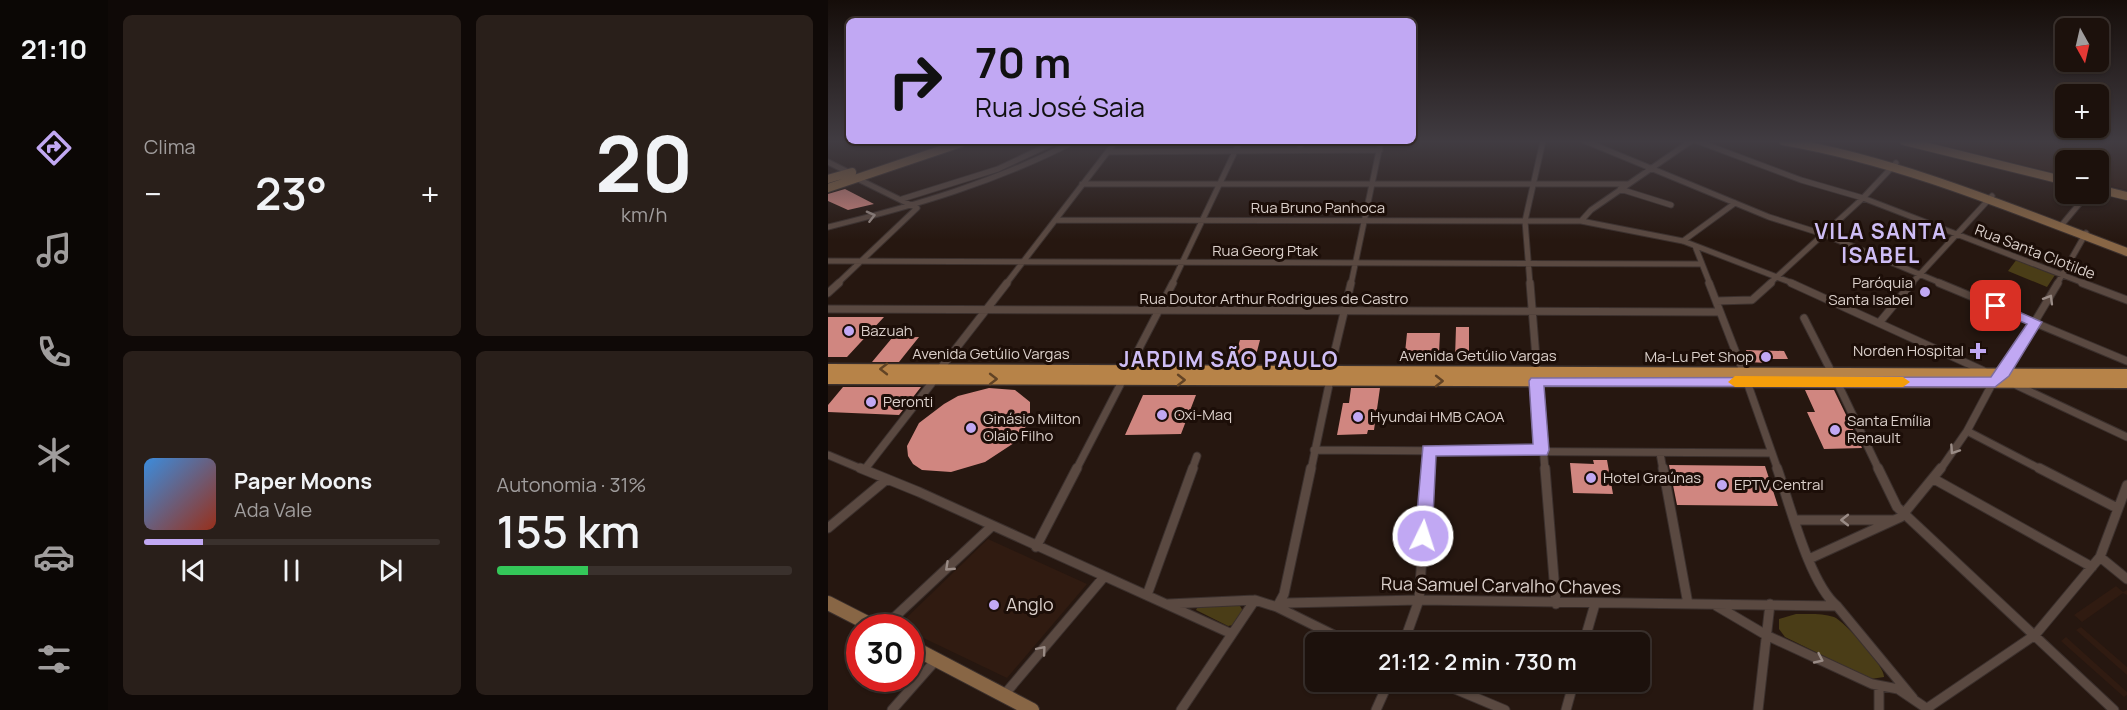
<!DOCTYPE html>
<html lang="pt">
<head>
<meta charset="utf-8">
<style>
  :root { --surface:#1c110c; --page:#291f1a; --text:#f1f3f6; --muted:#a09d9d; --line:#3a312d; --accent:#c1a8f3 }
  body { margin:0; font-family:Manrope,sans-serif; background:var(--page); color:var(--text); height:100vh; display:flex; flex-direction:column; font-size:22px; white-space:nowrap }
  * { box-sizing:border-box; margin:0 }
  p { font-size:20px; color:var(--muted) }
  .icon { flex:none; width:33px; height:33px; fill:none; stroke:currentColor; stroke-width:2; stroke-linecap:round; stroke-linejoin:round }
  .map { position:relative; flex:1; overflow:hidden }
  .panel { display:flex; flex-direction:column; gap:15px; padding:15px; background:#0f0907; width:720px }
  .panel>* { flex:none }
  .top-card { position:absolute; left:18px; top:18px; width:570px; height:126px; border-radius:9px; box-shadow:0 2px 4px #0004,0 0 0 2px var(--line); background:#c1a8f3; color:#111; overflow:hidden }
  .needle { width:39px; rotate:172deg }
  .buttons { position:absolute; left:1227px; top:18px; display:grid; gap:12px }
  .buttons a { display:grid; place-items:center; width:54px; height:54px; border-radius:9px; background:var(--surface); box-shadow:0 2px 4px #0004,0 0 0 2px var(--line); font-size:30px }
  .speed { position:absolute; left:18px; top:614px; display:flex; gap:12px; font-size:30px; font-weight:700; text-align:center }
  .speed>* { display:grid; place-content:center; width:78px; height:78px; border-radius:50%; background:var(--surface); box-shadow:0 2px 4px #0004,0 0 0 2px var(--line); line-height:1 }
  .speed .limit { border:9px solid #d22; background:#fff; color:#111 }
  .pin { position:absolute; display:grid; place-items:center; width:51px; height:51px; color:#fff; margin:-26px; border-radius:12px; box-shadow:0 3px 9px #0006 }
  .me { position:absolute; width:66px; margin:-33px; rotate:4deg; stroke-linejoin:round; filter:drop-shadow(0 0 4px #0008) }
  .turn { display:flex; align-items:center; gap:21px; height:126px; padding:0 30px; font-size:27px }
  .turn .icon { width:78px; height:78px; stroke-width:2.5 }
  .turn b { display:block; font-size:42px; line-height:51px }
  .big { font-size:45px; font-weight:600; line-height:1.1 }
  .panel .card { flex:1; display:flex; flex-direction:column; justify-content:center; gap:9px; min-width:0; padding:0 21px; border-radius:9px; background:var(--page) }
  .panel .dial { align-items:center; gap:0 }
  .dial b { font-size:78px; line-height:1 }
  .song { display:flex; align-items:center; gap:18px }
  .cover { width:72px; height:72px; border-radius:9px; background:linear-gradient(135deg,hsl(210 70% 55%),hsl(10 70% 35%)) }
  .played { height:6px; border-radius:3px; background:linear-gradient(90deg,var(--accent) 20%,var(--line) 20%) }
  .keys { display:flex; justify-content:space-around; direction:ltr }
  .heat { display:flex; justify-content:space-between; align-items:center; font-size:33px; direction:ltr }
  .charge { height:9px; border-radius:4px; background:linear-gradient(90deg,#34c759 31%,var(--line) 0) }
  .panel .tiles { flex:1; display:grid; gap:15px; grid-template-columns:repeat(2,1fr) }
  .trip { position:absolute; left:477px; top:632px; width:345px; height:60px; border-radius:9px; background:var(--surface); box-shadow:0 2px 4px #0004,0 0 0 2px var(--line); font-weight:600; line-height:60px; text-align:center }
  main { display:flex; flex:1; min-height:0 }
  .dock { display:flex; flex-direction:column; width:108px; justify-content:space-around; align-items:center; background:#0b0705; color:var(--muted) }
  .dock .icon { width:42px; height:42px }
  .dock .active { color:var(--accent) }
  .dock b { font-size:27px; color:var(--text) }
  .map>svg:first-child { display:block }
</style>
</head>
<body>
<main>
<nav class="dock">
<b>21:10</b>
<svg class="icon active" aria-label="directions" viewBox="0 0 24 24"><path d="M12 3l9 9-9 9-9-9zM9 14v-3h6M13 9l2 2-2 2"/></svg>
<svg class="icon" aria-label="music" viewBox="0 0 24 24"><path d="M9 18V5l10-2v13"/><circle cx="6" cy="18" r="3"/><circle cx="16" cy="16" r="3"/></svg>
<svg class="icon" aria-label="phone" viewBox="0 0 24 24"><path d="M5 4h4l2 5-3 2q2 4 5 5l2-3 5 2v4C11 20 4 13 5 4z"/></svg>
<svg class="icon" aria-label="climate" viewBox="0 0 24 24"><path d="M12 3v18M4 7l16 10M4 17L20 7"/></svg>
<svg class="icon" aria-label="car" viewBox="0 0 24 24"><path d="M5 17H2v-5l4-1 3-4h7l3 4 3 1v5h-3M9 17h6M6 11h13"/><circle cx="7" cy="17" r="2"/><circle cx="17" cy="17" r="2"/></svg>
<svg class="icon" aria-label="filters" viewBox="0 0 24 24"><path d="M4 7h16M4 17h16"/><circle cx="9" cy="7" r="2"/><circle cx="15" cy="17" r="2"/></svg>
</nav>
<section class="panel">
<div class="tiles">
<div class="card"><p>Clima</p>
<div class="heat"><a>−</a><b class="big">23°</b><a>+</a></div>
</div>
<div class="card dial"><b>20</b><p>km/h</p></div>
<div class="card">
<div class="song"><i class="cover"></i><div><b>Paper Moons</b><p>Ada Vale</p></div></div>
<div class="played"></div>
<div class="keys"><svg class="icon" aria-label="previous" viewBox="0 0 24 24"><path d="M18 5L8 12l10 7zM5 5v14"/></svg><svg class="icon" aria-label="pause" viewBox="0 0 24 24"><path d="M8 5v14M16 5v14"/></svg><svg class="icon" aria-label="next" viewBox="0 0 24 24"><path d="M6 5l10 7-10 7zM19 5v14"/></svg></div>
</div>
<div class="card"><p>Autonomia · 31%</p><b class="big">155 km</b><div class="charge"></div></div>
</div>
</section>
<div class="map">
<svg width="1299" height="710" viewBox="0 0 1299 710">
  <rect width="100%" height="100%" fill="#261710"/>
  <path fill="#301b11" d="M1097 141H1299V190L1271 183 1270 160H1238L1237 175Z
    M160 539 259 584 179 678 83 632 82 627 70 626Z
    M1288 586 1295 592 1299 590V595L1295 593 1254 622 1246 615Z
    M1253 627 1299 667V675L1248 630Z
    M1238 637 1299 692V695L1296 697 1233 641Z"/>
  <path fill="#4a3d17" d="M1189 259 1226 274 1227 275 1219 287 1180 271Z
    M371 604 412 606 415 611 405 625 400 626 368 610Z
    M968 614C981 614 994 613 1006 617 1017 622 1057 666 1056 677L1043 679 957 637 951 629V619Z"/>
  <path fill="#d08680" d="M17 189 46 204 20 210 0 201V194Z
    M0 317H56L19 357H0Z
    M628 327H641V358H627Z
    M579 333H612L611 353H577Z
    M91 337 71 362H44L64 338Z
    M412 340H432L427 359H406Z
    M918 350 956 351 960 359H937L940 363 920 362 916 354 920 355Z
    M15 387H93L71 415 0 412V405Z
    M161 388 187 390 202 402V421L186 443 157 462 123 472 94 470 85 464 80 456 79 446 91 423 116 404 130 396Z
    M523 388H552L546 430H540L539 434 509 435 515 403H521Z
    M977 390H1006L1034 448 996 449 979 412H987Z
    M315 395H368L353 434 297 435Z
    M765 460H779L785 494 745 493 742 463 766 464Z
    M841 465 937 466 950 506 849 505Z"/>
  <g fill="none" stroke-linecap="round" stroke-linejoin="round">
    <defs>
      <path id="street-far2" d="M757 141 941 217 995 234 1115 284
        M869 141 973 180 1035 198 1258 284
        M471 150 474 141
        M280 152 552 150
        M0 162 22 173
        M254 184H799
        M792 189 843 205
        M74 199 170 169 229 141
        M228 220 753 221 855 241 967 284
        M753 221 763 210 863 141
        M0 227C86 206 168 182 247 141
        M1232 227 1252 203 1255 194
        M855 241 907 203
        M867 246 882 284
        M0 261 874 264
        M9 284 89 208 28 178
        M178 284 288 141
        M344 284 412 141
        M523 284 553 141
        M702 284 697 221 715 141
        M941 284 1035 198 1068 163
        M1083 284 1164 196
        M1229 284 1258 233"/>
      <path id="street-far1" d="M702 283 717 470
        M881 283 915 371
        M963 283 1156 371
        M1111 283 1299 361
        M1254 283 1299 300
        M0 293 11 283
        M888 301 924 300 943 283
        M0 309 892 312
        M976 318 1003 371
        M1051 323 1084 283
        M112 369 179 283
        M502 371 523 283
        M919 382 950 470
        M1009 382 1051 470
        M1188 385 1299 437
        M1139 431 1214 470
        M486 450 944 453
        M832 453 835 470
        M0 455 36 470
        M37 469 107 379
        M248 470 345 283
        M364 470 369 456
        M483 470 502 380
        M600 470 601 450
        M1112 470 1139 431 1163 386 1176 373 1230 283"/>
      <path id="street" d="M32 468 91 492 404 634
        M483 468 456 594 449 607 520 642
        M717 468 728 604
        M835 468 860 604
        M949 468C962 504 981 583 1009 606L1085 698
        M1050 468 1069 507 1286 710
        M1211 468 1289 508
        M1106 479 1264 567
        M967 520H1065
        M0 528 59 479
        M208 547 249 468
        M1272 557 1299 579
        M981 559 1073 517 1113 468
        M319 595 365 468
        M340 604 427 600 449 607 458 603 591 600 1009 606
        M887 605 938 635 1044 684 1070 689 1101 710
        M56 627 163 527
        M576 642 591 600 600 468
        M756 642 767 604
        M608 681 677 710
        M1051 686V710
        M176 695 275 578
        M1098 709 1207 635 1272 557 1299 485
        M64 710 108 660
        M353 710 427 600
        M548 710 561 681
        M738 710 746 681
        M930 710 942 604"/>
      <path id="secondary-far1" d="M955 141C1075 162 1185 209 1299 252
        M1076 141 1238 181
        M0 179 24 172
        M0 188 139 141
        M1270 189 1299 196"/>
      <path id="secondary" d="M0 603 47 627
        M82 646 204 710"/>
      <path id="primary" d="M0 369 1299 374
        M0 379 1299 383"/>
    </defs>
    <use href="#street-far2" stroke="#3b302d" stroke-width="7"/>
    <use href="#street-far1" stroke="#3b302d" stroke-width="9"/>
    <use href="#street" stroke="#3b302d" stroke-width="11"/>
    <use href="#secondary-far1" stroke="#3b302d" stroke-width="10"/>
    <use href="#secondary" stroke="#3b302d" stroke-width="16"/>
    <use href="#primary" stroke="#3b302d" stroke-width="13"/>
    <use href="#street-far2" stroke="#5a4941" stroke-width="5"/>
    <use href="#street-far1" stroke="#5a4941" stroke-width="7"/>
    <use href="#street" stroke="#5a4941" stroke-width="9"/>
    <use href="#secondary-far1" stroke="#886645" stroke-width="8"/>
    <use href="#secondary" stroke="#886645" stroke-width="14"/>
    <use href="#primary" stroke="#b78348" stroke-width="10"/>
  </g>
  <defs><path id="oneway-chevron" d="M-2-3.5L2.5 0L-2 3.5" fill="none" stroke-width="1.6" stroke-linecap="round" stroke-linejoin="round" transform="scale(1.5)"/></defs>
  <g stroke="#9a8c86">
    <use href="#oneway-chevron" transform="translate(43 216) rotate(-14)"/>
    <use href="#oneway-chevron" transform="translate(1221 299) rotate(-59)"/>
    <use href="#oneway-chevron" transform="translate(1126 450) rotate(124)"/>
    <use href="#oneway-chevron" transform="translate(1017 520) rotate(180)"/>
    <use href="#oneway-chevron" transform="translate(121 567) rotate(137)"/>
    <use href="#oneway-chevron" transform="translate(214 650) rotate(-50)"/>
    <use href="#oneway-chevron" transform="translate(991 659) rotate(25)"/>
  </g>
  <g stroke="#624325">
    <use href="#oneway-chevron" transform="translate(56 369) rotate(180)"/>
    <use href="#oneway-chevron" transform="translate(165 379)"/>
    <use href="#oneway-chevron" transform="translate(353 380)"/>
    <use href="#oneway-chevron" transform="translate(611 381)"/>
  </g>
  <linearGradient id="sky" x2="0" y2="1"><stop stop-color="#150d09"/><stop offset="0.59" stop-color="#413c42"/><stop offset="1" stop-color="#413c42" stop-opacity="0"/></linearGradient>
  <rect width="1299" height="240" fill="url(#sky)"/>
  <path fill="#c1a8f3" stroke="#7d6d9e" stroke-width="1.5" d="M1168 302 1214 322 1181 376 1167 387 716 386 721 450 719 455 608 456 604 536 601 541 595 543 589 541 587 536 595 446 705 444 701 381 703 378 1163 377 1199 324 1164 309V303Z"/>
  <path fill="#f59e0b" d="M907 376 1075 377 1082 382 1075 387H907L900 382Z"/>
  <g fill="#c1a8f3" stroke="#1c0e08" stroke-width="2">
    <circle cx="1097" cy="292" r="6"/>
    <circle cx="21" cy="331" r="6"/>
    <path d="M1147 342h6v6h6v6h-6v6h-6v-6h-6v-6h6z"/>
    <circle cx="938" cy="357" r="6"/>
    <circle cx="43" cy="402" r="6"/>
    <circle cx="334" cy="415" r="6"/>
    <circle cx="530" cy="417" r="6"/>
    <circle cx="143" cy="428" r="6"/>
    <circle cx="1007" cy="430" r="6"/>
    <circle cx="763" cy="478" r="6"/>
    <circle cx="894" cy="485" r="6"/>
    <circle cx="166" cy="605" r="6"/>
  </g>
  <g text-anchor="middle" stroke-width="6" stroke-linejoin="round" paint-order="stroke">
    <g font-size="15" fill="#dbd0cb" stroke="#1c0e08">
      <text x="490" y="213">Rua Bruno Panhoca</text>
      <text x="437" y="256">Rua Georg Ptak</text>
      <text transform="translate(1207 252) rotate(21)" y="5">Rua Santa Clotilde</text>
      <text x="446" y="304">Rua Doutor Arthur Rodrigues de Castro</text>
      <text x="163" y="359">Avenida Getúlio Vargas</text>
      <text x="650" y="361">Avenida Getúlio Vargas</text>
    </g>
    <g font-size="15" fill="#dbd0cb" stroke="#1c0e08" text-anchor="start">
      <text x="1085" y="288" text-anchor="end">Paróquia<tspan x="1085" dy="17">Santa Isabel</tspan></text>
      <text x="33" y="336">Bazuah</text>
      <text x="1136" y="356" text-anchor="end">Norden Hospital</text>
      <text x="926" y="362" text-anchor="end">Ma-Lu Pet Shop</text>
      <text x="55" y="407">Peronti</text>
      <text x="346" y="420">Oxi-Maq</text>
      <text x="542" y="422">Hyundai HMB CAOA</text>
      <text x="155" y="424">Ginásio Milton<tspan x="155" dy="17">Olaio Filho</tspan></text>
      <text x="1019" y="426">Santa Emília<tspan x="1019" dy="17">Renault</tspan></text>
      <text x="775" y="483">Hotel Graúnas</text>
      <text x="906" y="490">EPTV Central</text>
    </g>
    <g font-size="18" fill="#dbd0cb" stroke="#1c0e08">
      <text transform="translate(673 586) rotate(1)" y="6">Rua Samuel Carvalho Chaves</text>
    </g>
    <g font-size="18" fill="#dbd0cb" stroke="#1c0e08" text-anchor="start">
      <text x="178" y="611">Anglo</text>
    </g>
    <g font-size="21" font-weight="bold" letter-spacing="1.5" fill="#cebdf5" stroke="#1c0e08">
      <text x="1053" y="239">VILA SANTA<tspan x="1053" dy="24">ISABEL</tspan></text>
      <text x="401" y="367">JARDIM SÃO PAULO</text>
    </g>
  </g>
</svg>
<div class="buttons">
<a><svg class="needle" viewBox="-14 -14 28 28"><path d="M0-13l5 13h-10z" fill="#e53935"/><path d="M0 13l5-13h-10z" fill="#a09d9d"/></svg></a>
<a>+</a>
<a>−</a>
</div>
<div class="speed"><div class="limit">30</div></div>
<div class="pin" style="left:1168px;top:306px;background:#d93025"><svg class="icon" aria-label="arrive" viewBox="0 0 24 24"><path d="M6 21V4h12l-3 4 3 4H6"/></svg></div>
<svg class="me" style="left:595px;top:536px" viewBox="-20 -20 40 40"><circle r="17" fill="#c1a8f3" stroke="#fff" stroke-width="3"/><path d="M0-11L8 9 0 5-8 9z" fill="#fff"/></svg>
<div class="trip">21:12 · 2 min · 730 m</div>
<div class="top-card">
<div class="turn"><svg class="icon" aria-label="right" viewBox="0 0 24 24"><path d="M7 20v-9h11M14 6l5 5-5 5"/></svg><div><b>70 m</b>Rua José Saia</div></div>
</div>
</div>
</main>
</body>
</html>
